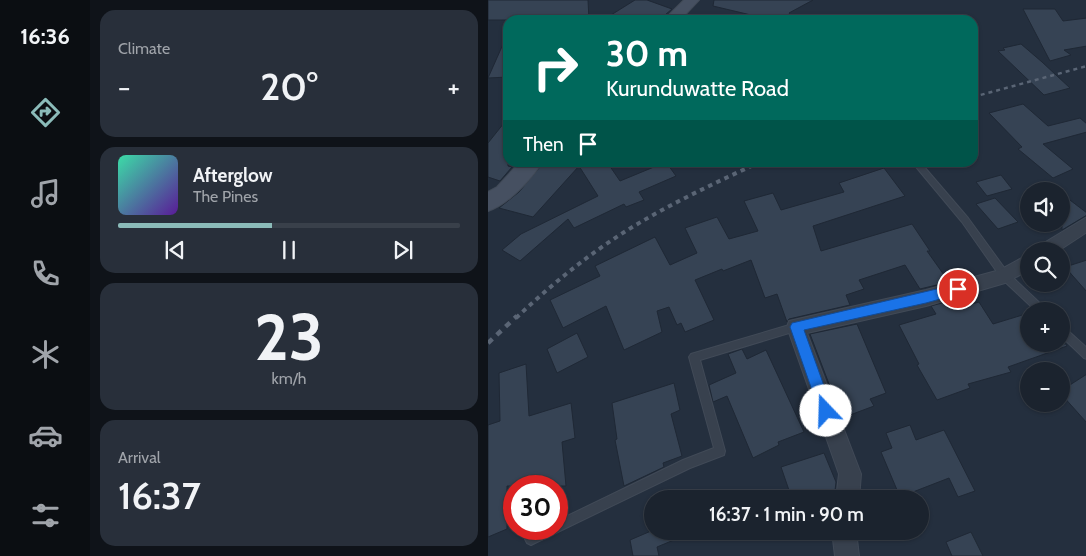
<!DOCTYPE html>
<html lang="en">
<head>
<meta charset="utf-8">
<style>
  :root { --surface:#1b232e; --page:#282f3a; --text:#f1f3f6; --muted:#a0a4aa; --line:#39404a; --accent:#8bbbb9 }
  body { margin:0; font-family:Cabin,sans-serif; background:var(--page); color:var(--text); height:100vh; display:flex; flex-direction:column; font-size:19px; white-space:nowrap }
  * { box-sizing:border-box; margin:0 }
  p { font-size:16px; color:var(--muted) }
  .icon { flex:none; width:28px; height:28px; fill:none; stroke:currentColor; stroke-width:2; stroke-linecap:round; stroke-linejoin:round }
  .map { position:relative; flex:1; overflow:hidden }
  .side { display:flex; flex-direction:column; gap:10px; padding:10px; background:#0f1319; width:398px }
  .side>* { flex:none }
  .top-card { position:absolute; left:15px; top:15px; width:475px; height:152px; border-radius:15px; box-shadow:0 1px 4px #0004,0 0 0 1px var(--line); background:#00695c; color:#fff; overflow:hidden }
  .fabs { position:absolute; left:532px; top:182px; display:grid; gap:10px }
  .fabs a { display:grid; place-items:center; width:50px; height:50px; border-radius:50%; background:var(--surface); box-shadow:0 1px 4px #0004,0 0 0 1px var(--line); font-size:25px }
  .speed { position:absolute; left:15px; top:475px; display:flex; gap:10px; font-size:25px; font-weight:700; text-align:center }
  .speed>* { display:grid; place-content:center; width:65px; height:65px; border-radius:50%; background:var(--surface); box-shadow:0 1px 4px #0004,0 0 0 1px var(--line); line-height:1 }
  .speed .limit { border:8px solid #d22; background:#fff; color:#111 }
  .pin { position:absolute; display:grid; place-items:center; width:42px; height:42px; color:#fff; margin:-21px; border:2px solid #fff; border-radius:50%; box-shadow:0 1px 5px #0007 }
  .me { position:absolute; width:55px; margin:-28px; rotate:339deg; stroke-linejoin:round; filter:drop-shadow(0 0 4px #0008) }
  .turn { display:flex; align-items:center; gap:18px; height:105px; padding:0 20px; font-size:22px }
  .turn .icon { width:65px; height:65px; stroke-width:2.5 }
  .turn b { display:block; font-size:35px; line-height:42px }
  .then { display:flex; align-items:center; height:48px; padding:0 20px; background:#0003; gap:10px; font-size:19px }
  .big { font-size:38px; font-weight:600; line-height:1.1 }
  .side .widget { flex:1; display:flex; flex-direction:column; justify-content:center; gap:8px; min-width:0; padding:0 18px; border-radius:15px; background:var(--page) }
  .side .dial { align-items:center; gap:0 }
  .dial b { font-size:65px; line-height:1 }
  .song { display:flex; align-items:center; gap:15px }
  .cover { width:60px; height:60px; border-radius:8px; background:linear-gradient(135deg,hsl(160 70% 55%),hsl(270 70% 35%)) }
  .played { height:5px; border-radius:2px; background:linear-gradient(90deg,var(--accent) 45%,var(--line) 45%) }
  .keys { display:flex; justify-content:space-around; direction:ltr }
  .heat { display:flex; justify-content:space-between; align-items:center; font-size:28px; direction:ltr }
  .trip { position:absolute; left:156px; top:490px; width:285px; height:50px; border-radius:25px; background:var(--surface); box-shadow:0 1px 4px #0004,0 0 0 1px var(--line); font-weight:600; line-height:50px; text-align:center }
  main { display:flex; flex:1; min-height:0 }
  .menu { display:flex; flex-direction:column; width:90px; justify-content:space-around; align-items:center; background:#0b0e12; color:var(--muted) }
  .menu .icon { width:35px; height:35px }
  .menu .current { color:var(--accent) }
  .menu b { font-size:22px; color:var(--text) }
  .map>svg:first-child { display:block }
</style>
</head>
<body>
<main>
<nav class="menu">
<b>16:36</b>
<svg class="icon current" aria-label="directions" viewBox="0 0 24 24"><path d="M12 3l9 9-9 9-9-9zM9 14v-3h6M13 9l2 2-2 2"/></svg>
<svg class="icon" aria-label="music" viewBox="0 0 24 24"><path d="M9 18V5l10-2v13"/><circle cx="6" cy="18" r="3"/><circle cx="16" cy="16" r="3"/></svg>
<svg class="icon" aria-label="phone" viewBox="0 0 24 24"><path d="M5 4h4l2 5-3 2q2 4 5 5l2-3 5 2v4C11 20 4 13 5 4z"/></svg>
<svg class="icon" aria-label="climate" viewBox="0 0 24 24"><path d="M12 3v18M4 7l16 10M4 17L20 7"/></svg>
<svg class="icon" aria-label="car" viewBox="0 0 24 24"><path d="M5 17H2v-5l4-1 3-4h7l3 4 3 1v5h-3M9 17h6M6 11h13"/><circle cx="7" cy="17" r="2"/><circle cx="17" cy="17" r="2"/></svg>
<svg class="icon" aria-label="filters" viewBox="0 0 24 24"><path d="M4 7h16M4 17h16"/><circle cx="9" cy="7" r="2"/><circle cx="15" cy="17" r="2"/></svg>
</nav>
<section class="side">
<div class="widget"><p>Climate</p>
<div class="heat"><a>−</a><b class="big">20°</b><a>+</a></div>
</div>
<div class="widget">
<div class="song"><i class="cover"></i><div><b>Afterglow</b><p>The Pines</p></div></div>
<div class="played"></div>
<div class="keys"><svg class="icon" aria-label="previous" viewBox="0 0 24 24"><path d="M18 5L8 12l10 7zM5 5v14"/></svg><svg class="icon" aria-label="pause" viewBox="0 0 24 24"><path d="M8 5v14M16 5v14"/></svg><svg class="icon" aria-label="next" viewBox="0 0 24 24"><path d="M6 5l10 7-10 7zM19 5v14"/></svg></div>
</div>
<div class="widget dial"><b>23</b><p>km/h</p></div>
<div class="widget"><p>Arrival</p><b class="big">16:37</b></div>
</section>
<div class="map">
<svg width="599" height="556" viewBox="0 0 599 556">
  <rect width="100%" height="100%" fill="#242f3e"/>
  <path fill="#364354" stroke="#1f2835" d="M0 0H100L101 20H0Z
    M147 0H159L184 9 171 20H115Z
    M226 0H325L301 13 306 20H284L225 6Z
    M535 9H567L575 21 599 18V46L576 50 583 55 562 61Z
    M20 33V77L0 78Z
    M533 44 554 62 582 88 556 95 510 51 517 50 515 48Z
    M535 104 560 126 592 118 599 124V132L555 144 585 169 565 178 530 149 534 147 501 113Z
    M20 118V166L24 167 12 181 0 177V143Z
    M56 162H119L132 181 178 162 188 176 151 192 156 200 138 207 136 204 86 228 80 219 32 261 14 250 33 234 110 196 91 166 45 217 11 208 31 192Z
    M396 168 417 196 325 226 333 251 424 224 442 251H439L461 282 432 289 417 265 371 280 376 289 358 295 362 305 301 319 299 322 289 294 277 298 263 260 235 271 234 269 207 280 226 320 197 332 193 323 189 325 181 307 169 311 174 332 136 350 118 306 75 328 62 300 112 276 107 266 167 237 182 265 209 253 197 228 229 217 241 239 270 231 256 201 285 193 293 210 356 192 351 183Z
    M513 175 524 189 499 196 488 182Z
    M574 194 599 213V215L574 230Z
    M507 198 530 222 510 229 488 204Z
    M599 260V292L577 267Z
    M472 298 477 306 491 302 505 324 541 313V344H578L579 346 520 367 523 372 480 384 482 388 449 400 429 365 431 364 411 325 448 314 443 306Z
    M369 324 398 393 382 399 386 406 354 418 322 334Z
    M89 333 100 357 69 373 59 349Z
    M254 349 259 359 278 350 316 432 290 442 291 445 265 458 239 396 225 402 221 385 248 373 240 354Z
    M38 364 41 416 83 403 87 438 74 442 78 486H19V529L0 537V425L12 421 11 373Z
    M599 374V423L574 395V390Z
    M186 383 192 410 183 414 194 456 175 463 176 467 136 486 127 440 129 439 124 403Z
    M422 425 428 440 456 430 487 491 470 497 461 478 412 497 393 452 404 448 398 433Z
    M336 453 348 482 346 499H304L293 467Z
    M163 531H205V532L169 547 171 556H145L142 540Z
    M483 532 495 556H464L458 542Z"/>
  <g fill="none" stroke-linecap="round" stroke-linejoin="round">
    <defs>
      <path id="lane" d="M424 162H432L480 218 520 273 557 308 558 311H548L514 279 474 222Z
        M308 323 311 324 313 327 311 330 212 360 237 451 236 455 202 468 47 543 43 545 39 543 37 539 39 535 52 529H69V521L195 460 226 448 201 357 203 354Z
        M574 327 577 328 599 348V359L596 358 574 337Z"/>
      <path id="street" d="M599 217V232L570 251H549L551 246Z
        M541 254V270L517 283 438 306 319 333 373 474 371 499H348L351 474 299 327 301 321 438 290 512 270Z
        M344 531H368L371 556H347Z"/>
      <path id="secondary" d="M196 0H211L192 20H176Z
        M32 162H54C43 180 19 205 0 211V192L9 187Z"/>
    </defs>
    <use href="#lane" stroke="#414a57" stroke-width="2"/>
    <use href="#street" stroke="#414a57" stroke-width="2"/>
    <use href="#secondary" stroke="#414a57" stroke-width="2"/>
    <use href="#lane" fill="#38414e" fill-rule="evenodd"/>
    <use href="#street" fill="#38414e" fill-rule="evenodd"/>
    <use href="#secondary" fill="#465061" fill-rule="evenodd"/>
    <path stroke="#5a6575" stroke-width="2.5" stroke-dasharray="4 4" stroke-linecap="butt" d="M485 97 599 66"/>
    <path stroke="#5a6575" stroke-width="4" stroke-dasharray="4.5 4.5" stroke-linecap="butt" d="M28 318C64 284 103 252 146 226 186 202 229 182 272 162"/>
    <path stroke="#5a6575" stroke-width="4.5" stroke-dasharray="6 6" stroke-linecap="butt" d="M0 343 29 316"/>
  </g>
  <path fill="#1a73e8" stroke="#114b97" d="M470 284 474 286 476 289 474 292 470 294 438 303 316 330 345 411 343 416 338 418 333 416 302 327 304 323Z"/>
</svg>
<div class="fabs">
<a><svg class="icon" aria-label="sound" viewBox="0 0 24 24"><path d="M4 9h4l5-4v14l-5-4H4zM17 9q2 3 0 6"/></svg></a>
<a><svg class="icon" aria-label="search" viewBox="0 0 24 24"><circle cx="10" cy="10" r="6"/><path d="M15 15l6 6"/></svg></a>
<a>+</a>
<a>−</a>
</div>
<div class="speed"><div class="limit">30</div></div>
<div class="pin" style="left:470px;top:289px;background:#d93025"><svg class="icon" aria-label="arrive" viewBox="0 0 24 24"><path d="M6 21V4h12l-3 4 3 4H6"/></svg></div>
<svg class="me" style="left:338px;top:411px" viewBox="-20 -20 40 40"><circle r="19" fill="#fff"/><path d="M0-13L10 11 0 6-10 11z" fill="#1a73e8"/></svg>
<div class="trip">16:37 · 1 min · 90 m</div>
<div class="top-card">
<div class="turn"><svg class="icon" aria-label="right" viewBox="0 0 24 24"><path d="M7 20v-9h11M14 6l5 5-5 5"/></svg><div><b>30 m</b>Kurunduwatte Road</div></div>
<div class="then">Then<svg class="icon" aria-label="arrive" viewBox="0 0 24 24"><path d="M6 21V4h12l-3 4 3 4H6"/></svg></div>
</div>
</div>
</main>
</body>
</html>
